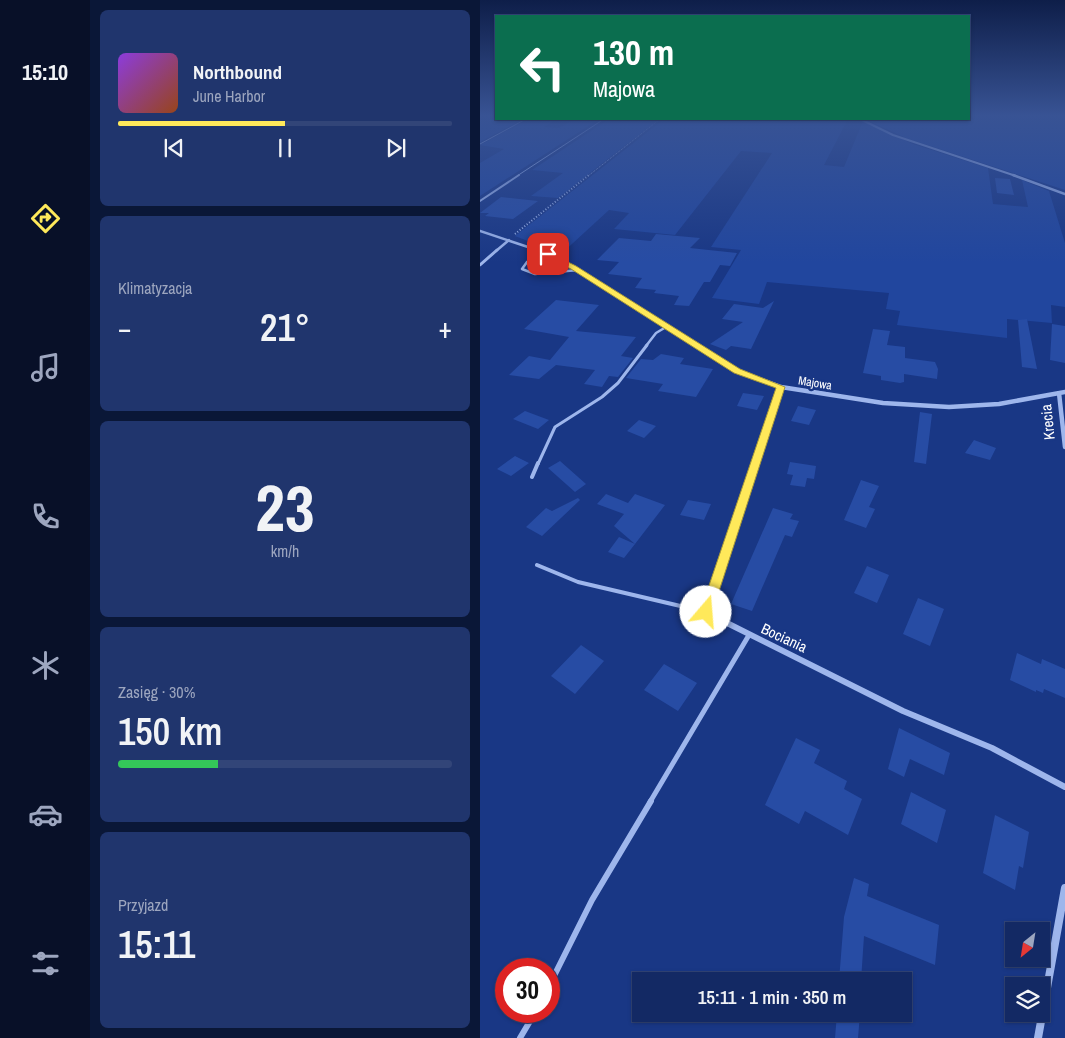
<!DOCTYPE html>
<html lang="pl">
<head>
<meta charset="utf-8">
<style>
  :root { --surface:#132964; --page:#20356d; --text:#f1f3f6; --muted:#9da6bf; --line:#324578; --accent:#ffe95a }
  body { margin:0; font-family:"Archivo Narrow",sans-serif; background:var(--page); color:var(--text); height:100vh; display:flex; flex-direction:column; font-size:19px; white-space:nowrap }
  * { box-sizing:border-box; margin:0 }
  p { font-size:16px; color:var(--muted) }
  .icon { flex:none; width:28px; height:28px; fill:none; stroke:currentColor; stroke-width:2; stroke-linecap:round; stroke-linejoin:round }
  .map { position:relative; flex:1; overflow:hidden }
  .sheet { display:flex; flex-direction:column; gap:10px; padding:10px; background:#0a1737; width:390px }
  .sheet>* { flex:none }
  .banner { position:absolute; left:15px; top:15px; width:475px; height:105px; border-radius:0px; box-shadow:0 1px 4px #0004,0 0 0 1px var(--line); background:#0b6e4f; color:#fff; overflow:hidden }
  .needle { width:32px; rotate:210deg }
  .buttons { position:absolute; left:525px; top:922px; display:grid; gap:10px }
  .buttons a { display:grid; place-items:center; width:45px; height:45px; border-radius:0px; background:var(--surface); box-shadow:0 1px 4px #0004,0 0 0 1px var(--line); font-size:25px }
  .speed { position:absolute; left:15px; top:958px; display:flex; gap:10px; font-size:25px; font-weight:700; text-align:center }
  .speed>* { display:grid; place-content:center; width:65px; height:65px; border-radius:50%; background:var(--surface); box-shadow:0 1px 4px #0004,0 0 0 1px var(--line); line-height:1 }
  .speed .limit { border:8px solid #d22; background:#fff; color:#111 }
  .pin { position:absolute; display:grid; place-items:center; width:42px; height:42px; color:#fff; margin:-21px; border-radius:10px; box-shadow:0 2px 8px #0006 }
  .me { position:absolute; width:55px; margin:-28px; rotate:18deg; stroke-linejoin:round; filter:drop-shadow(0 0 4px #0008) }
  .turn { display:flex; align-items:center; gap:18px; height:105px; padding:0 15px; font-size:22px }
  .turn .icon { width:65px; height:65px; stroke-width:2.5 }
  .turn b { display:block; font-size:35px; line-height:42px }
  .big { font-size:38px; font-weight:600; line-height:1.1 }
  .sheet .tile { flex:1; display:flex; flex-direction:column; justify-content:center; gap:8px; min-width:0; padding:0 18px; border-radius:8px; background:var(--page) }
  .sheet .dial { align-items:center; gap:0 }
  .dial b { font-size:65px; line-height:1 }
  .song { display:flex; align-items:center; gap:15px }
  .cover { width:60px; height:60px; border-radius:8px; background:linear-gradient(135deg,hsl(270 70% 55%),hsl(20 70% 35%)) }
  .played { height:5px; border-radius:2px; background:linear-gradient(90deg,var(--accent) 50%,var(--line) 50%) }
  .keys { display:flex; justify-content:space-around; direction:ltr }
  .heat { display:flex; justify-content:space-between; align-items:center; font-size:28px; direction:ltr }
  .charge { height:8px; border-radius:4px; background:linear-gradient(90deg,#34c759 30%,var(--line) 0) }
  .trip { position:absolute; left:152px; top:972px; width:280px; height:50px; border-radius:0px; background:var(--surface); box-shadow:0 1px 4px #0004,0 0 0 1px var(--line); font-weight:600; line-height:50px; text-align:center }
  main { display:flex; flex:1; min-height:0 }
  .tabs { display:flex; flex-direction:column; width:90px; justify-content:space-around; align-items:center; background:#081028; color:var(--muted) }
  .tabs .icon { width:35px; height:35px }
  .tabs .selected { color:var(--accent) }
  .tabs b { font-size:22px; color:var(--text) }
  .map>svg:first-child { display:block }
</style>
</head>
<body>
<main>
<nav class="tabs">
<b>15:10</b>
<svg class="icon selected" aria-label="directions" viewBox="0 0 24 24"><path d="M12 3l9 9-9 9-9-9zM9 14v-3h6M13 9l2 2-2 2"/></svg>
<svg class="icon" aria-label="music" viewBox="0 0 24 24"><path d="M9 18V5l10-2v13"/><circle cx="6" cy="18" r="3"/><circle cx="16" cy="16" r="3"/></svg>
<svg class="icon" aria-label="phone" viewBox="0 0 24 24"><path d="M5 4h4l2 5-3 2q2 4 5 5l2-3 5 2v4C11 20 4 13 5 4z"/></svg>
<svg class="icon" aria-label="climate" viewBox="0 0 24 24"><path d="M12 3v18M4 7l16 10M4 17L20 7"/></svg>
<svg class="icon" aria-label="car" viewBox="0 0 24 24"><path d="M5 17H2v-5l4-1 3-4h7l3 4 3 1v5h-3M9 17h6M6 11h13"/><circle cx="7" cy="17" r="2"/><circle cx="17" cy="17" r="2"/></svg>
<svg class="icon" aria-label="filters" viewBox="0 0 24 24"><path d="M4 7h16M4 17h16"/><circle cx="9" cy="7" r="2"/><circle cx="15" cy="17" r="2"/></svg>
</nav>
<section class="sheet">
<div class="tile">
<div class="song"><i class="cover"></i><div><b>Northbound</b><p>June Harbor</p></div></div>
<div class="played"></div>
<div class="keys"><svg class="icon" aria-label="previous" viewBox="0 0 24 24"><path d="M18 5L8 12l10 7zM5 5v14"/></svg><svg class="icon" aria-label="pause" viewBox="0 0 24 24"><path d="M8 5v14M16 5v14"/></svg><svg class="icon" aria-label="next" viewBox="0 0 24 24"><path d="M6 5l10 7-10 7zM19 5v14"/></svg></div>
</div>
<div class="tile"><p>Klimatyzacja</p>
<div class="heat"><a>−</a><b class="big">21°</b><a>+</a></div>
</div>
<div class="tile dial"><b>23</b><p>km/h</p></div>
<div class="tile"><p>Zasięg · 30%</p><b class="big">150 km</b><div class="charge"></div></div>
<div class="tile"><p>Przyjazd</p><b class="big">15:11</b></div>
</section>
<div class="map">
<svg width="585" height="1038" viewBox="0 0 585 1038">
  <rect width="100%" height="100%" fill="#193785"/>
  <path fill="#21469e" d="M0 116H16V119H43L0 142Z
    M489 116H585V190L426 138 385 119H489Z
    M49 119H77L64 127 79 128 95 119H119L0 196V163L24 149 0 145Z
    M129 119H179L78 198 51 196 83 173 52 170Z
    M184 119H368L344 165 364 167 383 121 433 144 508 168 513 204 548 207 542 180 569 191 585 243V307L571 305 572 323 527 319V338L417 325 420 311 406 309 409 293 287 282 279 304 232 298 261 250 231 247 292 153 261 151 195 235 134 229 149 213 129 210 81 254 35 236Z"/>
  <path fill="#274ca4" d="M515 178 530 179 534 195 517 193Z
    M21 197 58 201 33 219 5 216 9 213H0Z
    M176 234 220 238 210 248 257 253 250 266 240 265 230 282H224L209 306 194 305 199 296 174 293 176 290 155 288 162 278 128 274 139 262 117 260 139 238 171 241Z
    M76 300 119 305 96 331 156 337 141 356 153 358 138 377 129 376 122 387 104 384 115 370 76 365 59 379 29 375 49 356 70 360 89 337 44 329Z
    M294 301 271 349 251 346 246 350 230 344 263 322 242 319 254 304 283 308Z
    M547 319 557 369 542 367 538 320Z
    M572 324 585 326V363L570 360Z
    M393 329 410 331 407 345 425 347V358L455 362 458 369 457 379 424 374V382L420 383 401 380V376L383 373Z
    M181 354 204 358 200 364 233 369 216 397 178 391 183 384 146 378 161 359 173 360Z
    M263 393 284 396 277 410 257 406Z
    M318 406 336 410 329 425 311 421Z
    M45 411 69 420 58 429 33 419Z
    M440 412 452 414 446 464 434 462Z
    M159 420 176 426 164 438 147 431Z
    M494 440 516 448 510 460 485 453Z
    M35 456 49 463 31 476 17 469Z
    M80 461 106 484 95 492 68 468Z
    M310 462 336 466 334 479 327 478 325 487 310 485 313 475 307 474Z
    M381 480 399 486 389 507 395 509 386 528 364 520Z
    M126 494 148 503 155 494 185 505 155 544 134 526 144 514 117 504Z
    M98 498 100 500 62 536 46 527 66 508 72 511Z
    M208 500 231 504 224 520 200 515Z
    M293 508 313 514 310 519 319 521 312 537 305 535 272 611 251 604Z
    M139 537 155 544 144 558 128 552Z
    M387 566 409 575 397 603 374 593Z
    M438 598 464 609 450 646 423 634Z
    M101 645 124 661 95 694 71 676Z
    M537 653 561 664 562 659 585 669V698L564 689 563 693 556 690V692L530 680Z
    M184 664 217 683 198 711 164 690Z
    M419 728 470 753 464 775 430 759 424 777 408 769Z
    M316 738 340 750 334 763 367 781 364 789 382 799 368 835 325 811 319 824 285 805Z
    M431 792 466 810 457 843 421 824Z
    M515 815 549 832 543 868 539 866 535 890 503 873Z
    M374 878 389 884 387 896 459 925 455 965 384 936 381 981H359L364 917Z
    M357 1014H380L378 1038H355Z"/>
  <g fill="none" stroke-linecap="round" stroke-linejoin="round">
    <path stroke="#9eb6ec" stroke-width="1" stroke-dasharray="1 1" stroke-linecap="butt" d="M108 176 180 119"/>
    <path stroke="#9eb6ec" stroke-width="2" stroke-dasharray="1 2" stroke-linecap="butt" d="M35 234 109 175"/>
    <path stroke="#9eb6ec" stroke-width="1" d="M0 144 46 119
      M37 176 124 119"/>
    <path stroke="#9eb6ec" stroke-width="2" d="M0 201 39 175"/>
    <path stroke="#9eb6ec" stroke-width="2.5" d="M68 254 47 262 42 269 55 274 98 270
      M166 346 176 333 186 327"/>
    <path stroke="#9eb6ec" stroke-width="3" d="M58 464 75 427 122 397 138 383 167 345"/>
    <path stroke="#9eb6ec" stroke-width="4" d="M52 477 58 463
      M57 565 98 582 226 612"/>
    <path stroke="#9eb6ec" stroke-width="5" d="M170 802 269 635"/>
    <path stroke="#9eb6ec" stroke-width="6" d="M69 986 112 900 171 801
      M40 1038 56 1011"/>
    <path stroke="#9eb6ec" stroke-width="2" d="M380 119 413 135 536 176"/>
    <path stroke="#9eb6ec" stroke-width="2.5" d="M533 175 585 194
      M0 231 60 251
      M16 251 29 240"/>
    <path stroke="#9eb6ec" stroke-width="3" d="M57 250 94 267 217 346
      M0 265 17 250"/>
    <path stroke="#9eb6ec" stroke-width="4.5" d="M215 345 257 371 301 387 403 403 469 407 519 404 585 392
      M579 393 585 447
      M275 464 301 387"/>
    <path stroke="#9eb6ec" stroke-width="5" d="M230 614 226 612 276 463"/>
    <path stroke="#9eb6ec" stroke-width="6" d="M227 613 423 711 512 748 585 787"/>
    <path stroke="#9eb6ec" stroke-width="8" d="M558 1038 585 888"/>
  </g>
  <linearGradient id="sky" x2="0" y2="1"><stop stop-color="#0e1e49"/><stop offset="0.44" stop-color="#385394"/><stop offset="1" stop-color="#385394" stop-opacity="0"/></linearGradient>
  <rect width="585" height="262" fill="url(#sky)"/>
  <path fill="#ffe95a" stroke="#a6973a" d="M68 252 96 266 260 369 305 387 231 616 226 618 222 616 220 612 296 388 254 373 91 269 66 256Z"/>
  <g text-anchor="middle" stroke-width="5" stroke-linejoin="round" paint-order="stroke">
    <g font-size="12" fill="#fff" stroke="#193785">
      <text transform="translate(335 383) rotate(9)" y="4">Majowa</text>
    </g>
    <g font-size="15" fill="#fff" stroke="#193785">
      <text transform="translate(568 422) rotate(-96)" y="5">Krecia</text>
      <text transform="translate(304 638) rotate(25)" y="5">Bociania</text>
    </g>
  </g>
</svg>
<div class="buttons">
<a><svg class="needle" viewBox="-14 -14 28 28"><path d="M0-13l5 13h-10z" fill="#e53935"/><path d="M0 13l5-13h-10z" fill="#9da6bf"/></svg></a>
<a><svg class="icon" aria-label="layers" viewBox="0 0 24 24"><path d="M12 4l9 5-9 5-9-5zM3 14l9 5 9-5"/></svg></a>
</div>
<div class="speed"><div class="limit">30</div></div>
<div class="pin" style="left:68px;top:254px;background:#d93025"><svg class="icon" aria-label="arrive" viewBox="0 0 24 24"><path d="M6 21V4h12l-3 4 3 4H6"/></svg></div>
<svg class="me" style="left:226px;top:612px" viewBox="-20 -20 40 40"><circle r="19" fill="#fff"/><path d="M0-13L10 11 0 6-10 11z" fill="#ffe95a"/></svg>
<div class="trip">15:11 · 1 min · 350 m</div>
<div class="banner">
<div class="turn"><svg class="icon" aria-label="left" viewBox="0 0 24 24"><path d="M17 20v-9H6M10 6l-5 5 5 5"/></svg><div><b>130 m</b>Majowa</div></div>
</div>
</div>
</main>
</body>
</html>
